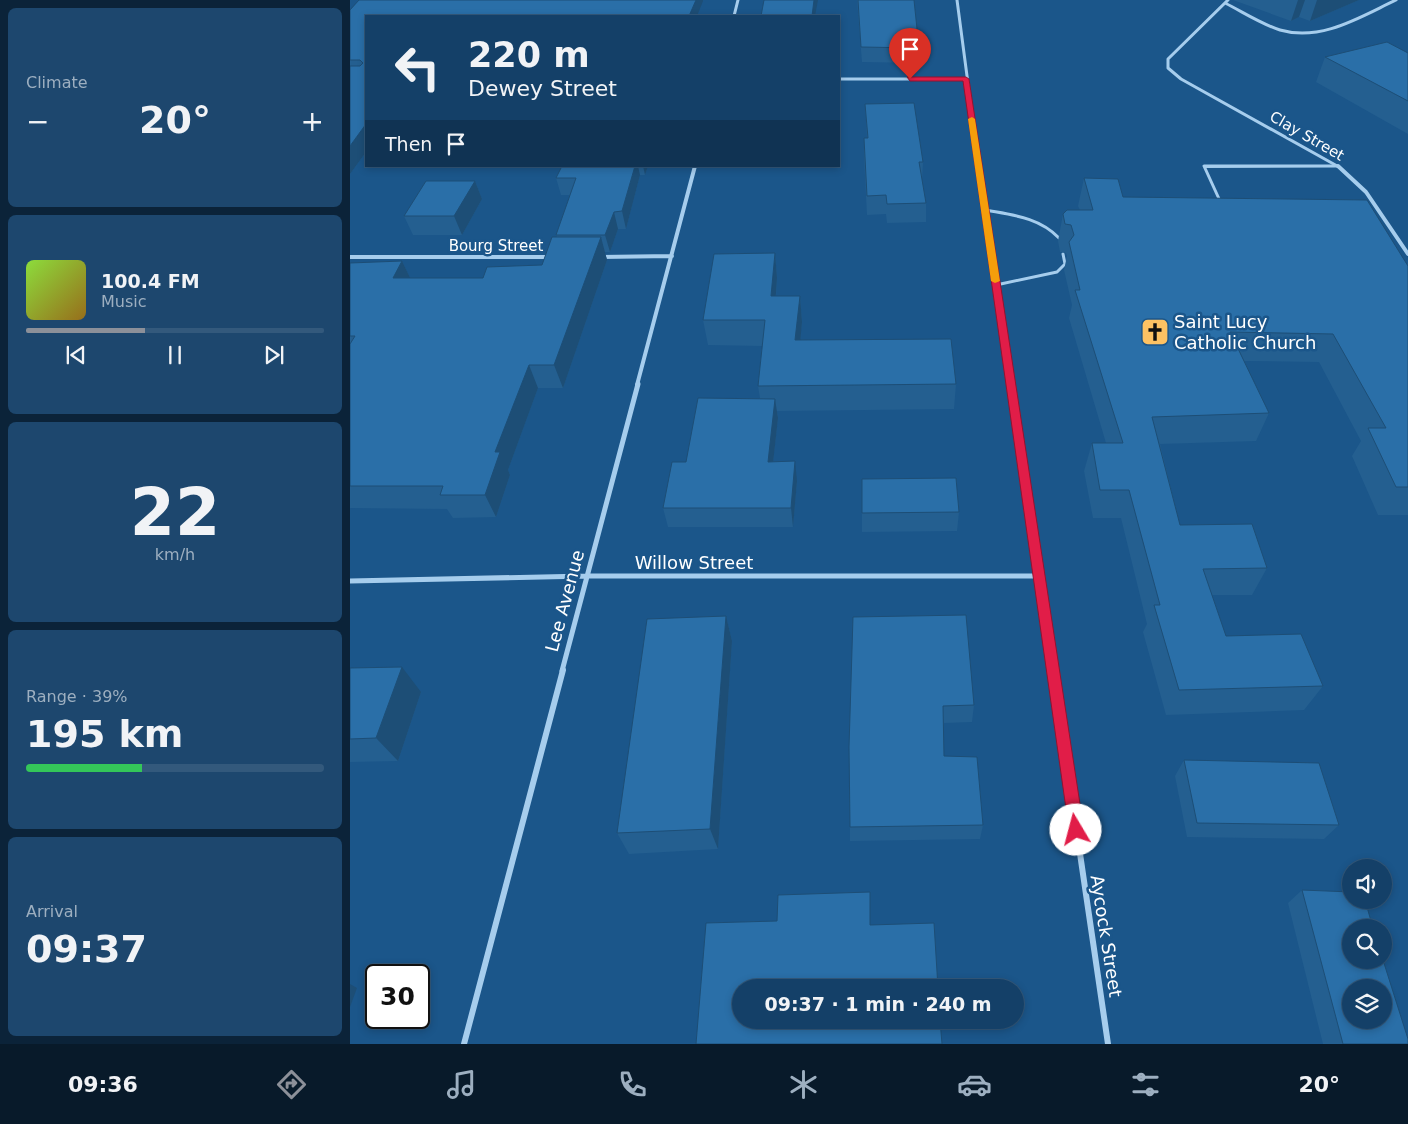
<!DOCTYPE html>
<html lang="en">
<head>
<meta charset="utf-8">
<style>
  :root { --surface:#144068; --page:#1d476e; --text:#f1f3f6; --muted:#9dafc0; --line:#33597c; --accent:#8c9099 }
  body { margin:0; font-family:"DejaVu Sans",sans-serif; background:var(--page); color:var(--text); height:100vh; display:flex; flex-direction:column; font-size:19px; white-space:nowrap }
  * { box-sizing:border-box; margin:0 }
  p { font-size:16px; color:var(--muted) }
  .icon { flex:none; width:28px; height:28px; fill:none; stroke:currentColor; stroke-width:2; stroke-linecap:round; stroke-linejoin:round }
  .map { position:relative; flex:1; overflow:hidden }
  .panel { display:flex; flex-direction:column; gap:8px; padding:8px; background:#0b2339; width:350px }
  .panel>* { flex:none }
  .guide { position:absolute; left:15px; top:15px; width:475px; height:152px; border-radius:0px; box-shadow:0 2px 8px #0003,0 0 0 1px var(--line); background:#144068; color:var(--text); overflow:hidden }
  .controls { position:absolute; left:992px; top:859px; display:grid; gap:10px }
  .controls a { display:grid; place-items:center; width:50px; height:50px; border-radius:50%; background:var(--surface); box-shadow:0 2px 8px #0003,0 0 0 1px var(--line); font-size:25px }
  .speed { position:absolute; left:15px; top:964px; display:flex; gap:10px; font-size:25px; font-weight:700; text-align:center }
  .speed>* { display:grid; place-content:center; width:65px; height:65px; border-radius:50%; background:var(--surface); box-shadow:0 2px 8px #0003,0 0 0 1px var(--line); line-height:1 }
  .speed .limit { border:2px solid #111; border-radius:8px; background:#fff; color:#111 }
  .pin { position:absolute; display:grid; place-items:center; width:42px; height:42px; color:#fff; margin:-51px -21px; border-radius:50% 50% 50% 0; rotate:-45deg; box-shadow:0 0 5px #0007 }
  .pin .icon { rotate:45deg }
  .me { position:absolute; width:55px; margin:-28px; rotate:352deg; stroke-linejoin:round; filter:drop-shadow(0 0 4px #0008) }
  .turn { display:flex; align-items:center; gap:18px; height:105px; padding:0 20px; font-size:22px }
  .turn .icon { width:65px; height:65px; stroke-width:2.5 }
  .turn b { display:block; font-size:35px; line-height:42px }
  .then { display:flex; align-items:center; height:48px; padding:0 20px; background:#0003; gap:10px; font-size:19px }
  .big { font-size:38px; font-weight:800; line-height:1.1 }
  .panel .card { flex:1; display:flex; flex-direction:column; justify-content:center; gap:8px; min-width:0; padding:0 18px; border-radius:8px; background:var(--page) }
  .panel .dial { align-items:center; gap:0 }
  .dial b { font-size:65px; line-height:1 }
  .song { display:flex; align-items:center; gap:15px }
  .cover { width:60px; height:60px; border-radius:8px; background:linear-gradient(135deg,hsl(90 70% 55%),hsl(40 70% 35%)) }
  .played { height:5px; border-radius:2px; background:linear-gradient(90deg,var(--accent) 40%,var(--line) 40%) }
  .keys { display:flex; justify-content:space-around; direction:ltr }
  .heat { display:flex; justify-content:space-between; align-items:center; font-size:28px; direction:ltr }
  .charge { height:8px; border-radius:4px; background:linear-gradient(90deg,#34c759 39%,var(--line) 0) }
  .trip { position:absolute; left:382px; top:979px; width:292px; height:50px; border-radius:25px; background:var(--surface); box-shadow:0 2px 8px #0003,0 0 0 1px var(--line); font-weight:800; line-height:50px; text-align:center }
  .tab-bar { display:flex; height:80px; justify-content:space-around; align-items:center; background:#081a2a; color:var(--muted) }
  .tab-bar .icon { width:35px; height:35px }
  .tab-bar .on { color:var(--accent) }
  .tab-bar b { font-size:22px; color:var(--text) }
  main { display:flex; flex:1; min-height:0 }
  .map>svg:first-child { display:block }
</style>
</head>
<body>
<main>
<section class="panel">
<div class="card"><p>Climate</p>
<div class="heat"><a>−</a><b class="big">20°</b><a>+</a></div>
</div>
<div class="card">
<div class="song"><i class="cover"></i><div><b>100.4 FM</b><p>Music</p></div></div>
<div class="played"></div>
<div class="keys"><svg class="icon" aria-label="previous" viewBox="0 0 24 24"><path d="M18 5L8 12l10 7zM5 5v14"/></svg><svg class="icon" aria-label="pause" viewBox="0 0 24 24"><path d="M8 5v14M16 5v14"/></svg><svg class="icon" aria-label="next" viewBox="0 0 24 24"><path d="M6 5l10 7-10 7zM19 5v14"/></svg></div>
</div>
<div class="card dial"><b>22</b><p>km/h</p></div>
<div class="card"><p>Range · 39%</p><b class="big">195 km</b><div class="charge"></div></div>
<div class="card"><p>Arrival</p><b class="big">09:37</b></div>
</section>
<div class="map">
<svg width="1058" height="1044" viewBox="0 0 1058 1044">
  <rect width="100%" height="100%" fill="#1b568a"/>
  <g fill="none" stroke-linecap="round" stroke-linejoin="round">
    <path stroke="#a6cded" stroke-width="2" d="M855 167 988 166"/>
    <path stroke="#a6cded" stroke-width="3" d="M870 201 854 166H988
      M635 210C662 215 689 217 709 238
      M646 285 707 272 715 264 713 254"/>
    <path stroke="#a6cded" stroke-width="3" d="M607 0 629 167
      M878 0 818 59V68L831 79 989 167
      M875 3C893 12 911 24 930 30 971 42 1010 17 1046 0
      M384 16 388 0
      M489 79H616"/>
    <path stroke="#a6cded" stroke-width="4" d="M629 166 661 385
      M988 166 1016 192 1058 254
      M0 257H201
      M250 257 322 256
      M287 385 345 166"/>
    <path stroke="#a6cded" stroke-width="5" d="M661 384 703 671
      M0 581 237 576H689
      M212 671 288 384"/>
    <path stroke="#a6cded" stroke-width="6" d="M703 670 758 1044
      M114 1044 213 670"/>
  </g>
  <path fill="#245f90" d="M9 0H353V1L16 16V152L0 174V10Z
    M507 0H564L569 48V63L512 62Z
    M883 0H1009L960 21 949 17 941 21Z
    M1058 53V134L966 82 975 57Z
    M515 104 573 162 572 181 576 203V222L537 223 536 214 517 215 514 157V138H517Z
    M212 166H298L295 175H290L276 229H268L260 252H255L257 260 213 388H188L158 470 160 475 146 517 103 518 97 509 0 508V263L52 261 60 278H133L192 265 207 237 206 235 220 195H211L206 178Z
    M734 178 773 197 1058 266V515H1028L1002 456 1011 441 969 362 894 361 919 413 906 441 810 444 830 525 917 568 902 595H862L876 636 973 686 954 710 816 715 793 632 797 624 771 518H743L734 471 742 443H756L719 318 722 305 714 270 717 256 716 253 710 252 708 241 713 214 730 210 728 206Z
    M125 181 132 199 112 235H63L54 216Z
    M425 253 427 278 426 296H450L452 322 450 340 606 384 604 409 427 411 428 418 423 462 447 481 443 527H318L313 508 336 462 410 398 408 386 412 346 358 345 353 320Z
    M512 479 609 512 607 531 512 532Z
    M376 616 382 641 368 849 279 854 267 833Z
    M503 617 624 705 622 722 594 723V756L633 825 630 839 500 841V827Z
    M0 668 71 692 48 761 0 762Z
    M834 760 989 825 974 839 837 837 825 776Z
    M952 890 1058 1044H973L938 903Z"/>
  <path fill="#1d4e76" d="M346 0H353V1L347 16H339Z
    M464 0H468L465 16H462Z
    M948 0H955L949 17 941 21Z
    M967 0H1009L960 21Z
    M16 124V152L0 174V146Z
    M285 166H288L290 175 276 229 272 211Z
    M293 166H298L295 175Z
    M125 181 132 199 112 235 104 216Z
    M264 212 268 229 260 252 255 235Z
    M251 237 257 260 213 388 204 365Z
    M425 253 427 278 424 321 421 296Z
    M52 261 63 284 43 278Z
    M450 296 452 322 448 366 445 340Z
    M179 365 188 388 158 470 160 475 146 517 135 495 145 452Z
    M425 399 428 418 421 481 418 462Z
    M445 461 447 481 443 527 441 508Z
    M376 616 382 641 368 849 360 829Z
    M52 667 71 692 48 761 26 738Z
    M0 984 7 988 0 1007Z"/>
  <path fill="#2a6fa8" stroke="#1d4e76" fill-rule="evenodd" d="M9 0H346L339 16H16V124L0 146V66H10L13 63 10 60H0V10Z
    M414 0H464L462 16H411Z
    M508 0H564L569 48 511 47Z
    M1037 42 1058 53V101L975 57Z
    M564 103 573 162H569L576 203 537 204 536 195 517 196 514 138H518L515 104Z
    M212 166H285L272 211 264 212 255 235H206L226 178H206Z
    M734 178 768 179 773 197 1017 200 1058 266V487H1046L1018 428H1036L983 334 880 332 919 413 802 417 830 525 902 524 917 568 853 569 876 636 951 634 973 686 829 690 804 605H810L779 490H750L742 443H773L725 290H730L719 242 724 235 721 225 715 224 713 214 717 210H743Z
    M76 181H125L104 216H54Z
    M202 237H251L204 365H179L145 452H150L135 495H90L93 486H0V344L5 336H0V263L52 261 43 278H133L137 267 192 265Z
    M425 253 421 296H450L445 340 601 339 606 384 408 386 415 320H353L364 254Z
    M348 398 425 399 418 462 445 461 441 508H313L322 462H336Z
    M606 478 609 512 512 513V479Z
    M616 615 624 705 593 706 594 756 627 757 633 825 500 827 499 747 503 617Z
    M376 616 360 829 267 833 297 619Z
    M52 667 26 738 0 739V668Z
    M834 760 969 763 989 825 847 823Z
    M952 890 1001 892V900H1015L1023 928H1001V960H1033L1058 1039V1044H993ZM1001 988H1034V1020H1001Z
    M520 892V925L584 923 588 988H391V1020H590L592 1044H346L356 923 427 921 428 895Z"/>
  <path fill="#e11d48" stroke="#92132f" d="M557 77H616L619 79 734 830 732 835 726 837 721 835 719 830 613 81H560Z"/>
  <path fill="#f59e0b" d="M622 117 625 119 650 281 645 283 641 281 618 119Z"/>
  <defs>
    <symbol id="church-square" viewBox="-11 -11 22 22"><rect x="-9" y="-9" width="18" height="18" rx="4" fill="#fdc263" stroke="#1b568a"/><path d="M-1.2-6h2.4v3.5h3.3v2.4h-3.3V6h-2.4V-.1h-3.3v-2.4h3.3Z" fill="#111"/></symbol>
  </defs>
  <g fill-rule="evenodd">
    <use href="#church-square" x="789" y="316" width="32" height="32"/>
  </g>
  <g text-anchor="middle" stroke-width="5" stroke-linejoin="round" paint-order="stroke">
    <g font-size="15" fill="#fff" stroke="#1b568a">
      <text transform="translate(957 136) rotate(30)" y="5">Clay Street</text>
      <text x="146" y="251">Bourg Street</text>
    </g>
    <g font-size="18" fill="#fff" stroke="#1b568a" text-anchor="start">
      <text x="824" y="328">Saint Lucy<tspan x="824" dy="21">Catholic Church</tspan></text>
    </g>
    <g font-size="18" fill="#fff" stroke="#1b568a">
      <text x="344" y="569">Willow Street</text>
      <text transform="translate(215 601) rotate(-75)" y="6">Lee Avenue</text>
      <text transform="translate(756 936) rotate(81)" y="6">Aycock Street</text>
    </g>
  </g>
</svg>
<div class="controls">
<a><svg class="icon" aria-label="sound" viewBox="0 0 24 24"><path d="M4 9h4l5-4v14l-5-4H4zM17 9q2 3 0 6"/></svg></a>
<a><svg class="icon" aria-label="search" viewBox="0 0 24 24"><circle cx="10" cy="10" r="6"/><path d="M15 15l6 6"/></svg></a>
<a><svg class="icon" aria-label="layers" viewBox="0 0 24 24"><path d="M12 4l9 5-9 5-9-5zM3 14l9 5 9-5"/></svg></a>
</div>
<div class="speed"><div class="limit">30</div></div>
<div class="pin" style="left:560px;top:79px;background:#d93025"><svg class="icon" aria-label="arrive" viewBox="0 0 24 24"><path d="M6 21V4h12l-3 4 3 4H6"/></svg></div>
<svg class="me" style="left:726px;top:830px" viewBox="-20 -20 40 40"><circle r="19" fill="#fff"/><path d="M0-13L10 11 0 6-10 11z" fill="#e11d48"/></svg>
<div class="trip">09:37 · 1 min · 240 m</div>
<div class="guide">
<div class="turn"><svg class="icon" aria-label="left" viewBox="0 0 24 24"><path d="M17 20v-9H6M10 6l-5 5 5 5"/></svg><div><b>220 m</b>Dewey Street</div></div>
<div class="then">Then<svg class="icon" aria-label="arrive" viewBox="0 0 24 24"><path d="M6 21V4h12l-3 4 3 4H6"/></svg></div>
</div>
</div>
</main>
<nav class="tab-bar">
<b>09:36</b>
<svg class="icon on" aria-label="directions" viewBox="0 0 24 24"><path d="M12 3l9 9-9 9-9-9zM9 14v-3h6M13 9l2 2-2 2"/></svg>
<svg class="icon" aria-label="music" viewBox="0 0 24 24"><path d="M9 18V5l10-2v13"/><circle cx="6" cy="18" r="3"/><circle cx="16" cy="16" r="3"/></svg>
<svg class="icon" aria-label="phone" viewBox="0 0 24 24"><path d="M5 4h4l2 5-3 2q2 4 5 5l2-3 5 2v4C11 20 4 13 5 4z"/></svg>
<svg class="icon" aria-label="climate" viewBox="0 0 24 24"><path d="M12 3v18M4 7l16 10M4 17L20 7"/></svg>
<svg class="icon" aria-label="car" viewBox="0 0 24 24"><path d="M5 17H2v-5l4-1 3-4h7l3 4 3 1v5h-3M9 17h6M6 11h13"/><circle cx="7" cy="17" r="2"/><circle cx="17" cy="17" r="2"/></svg>
<svg class="icon" aria-label="filters" viewBox="0 0 24 24"><path d="M4 7h16M4 17h16"/><circle cx="9" cy="7" r="2"/><circle cx="15" cy="17" r="2"/></svg>
<b>20°</b>
</nav>
</body>
</html>
